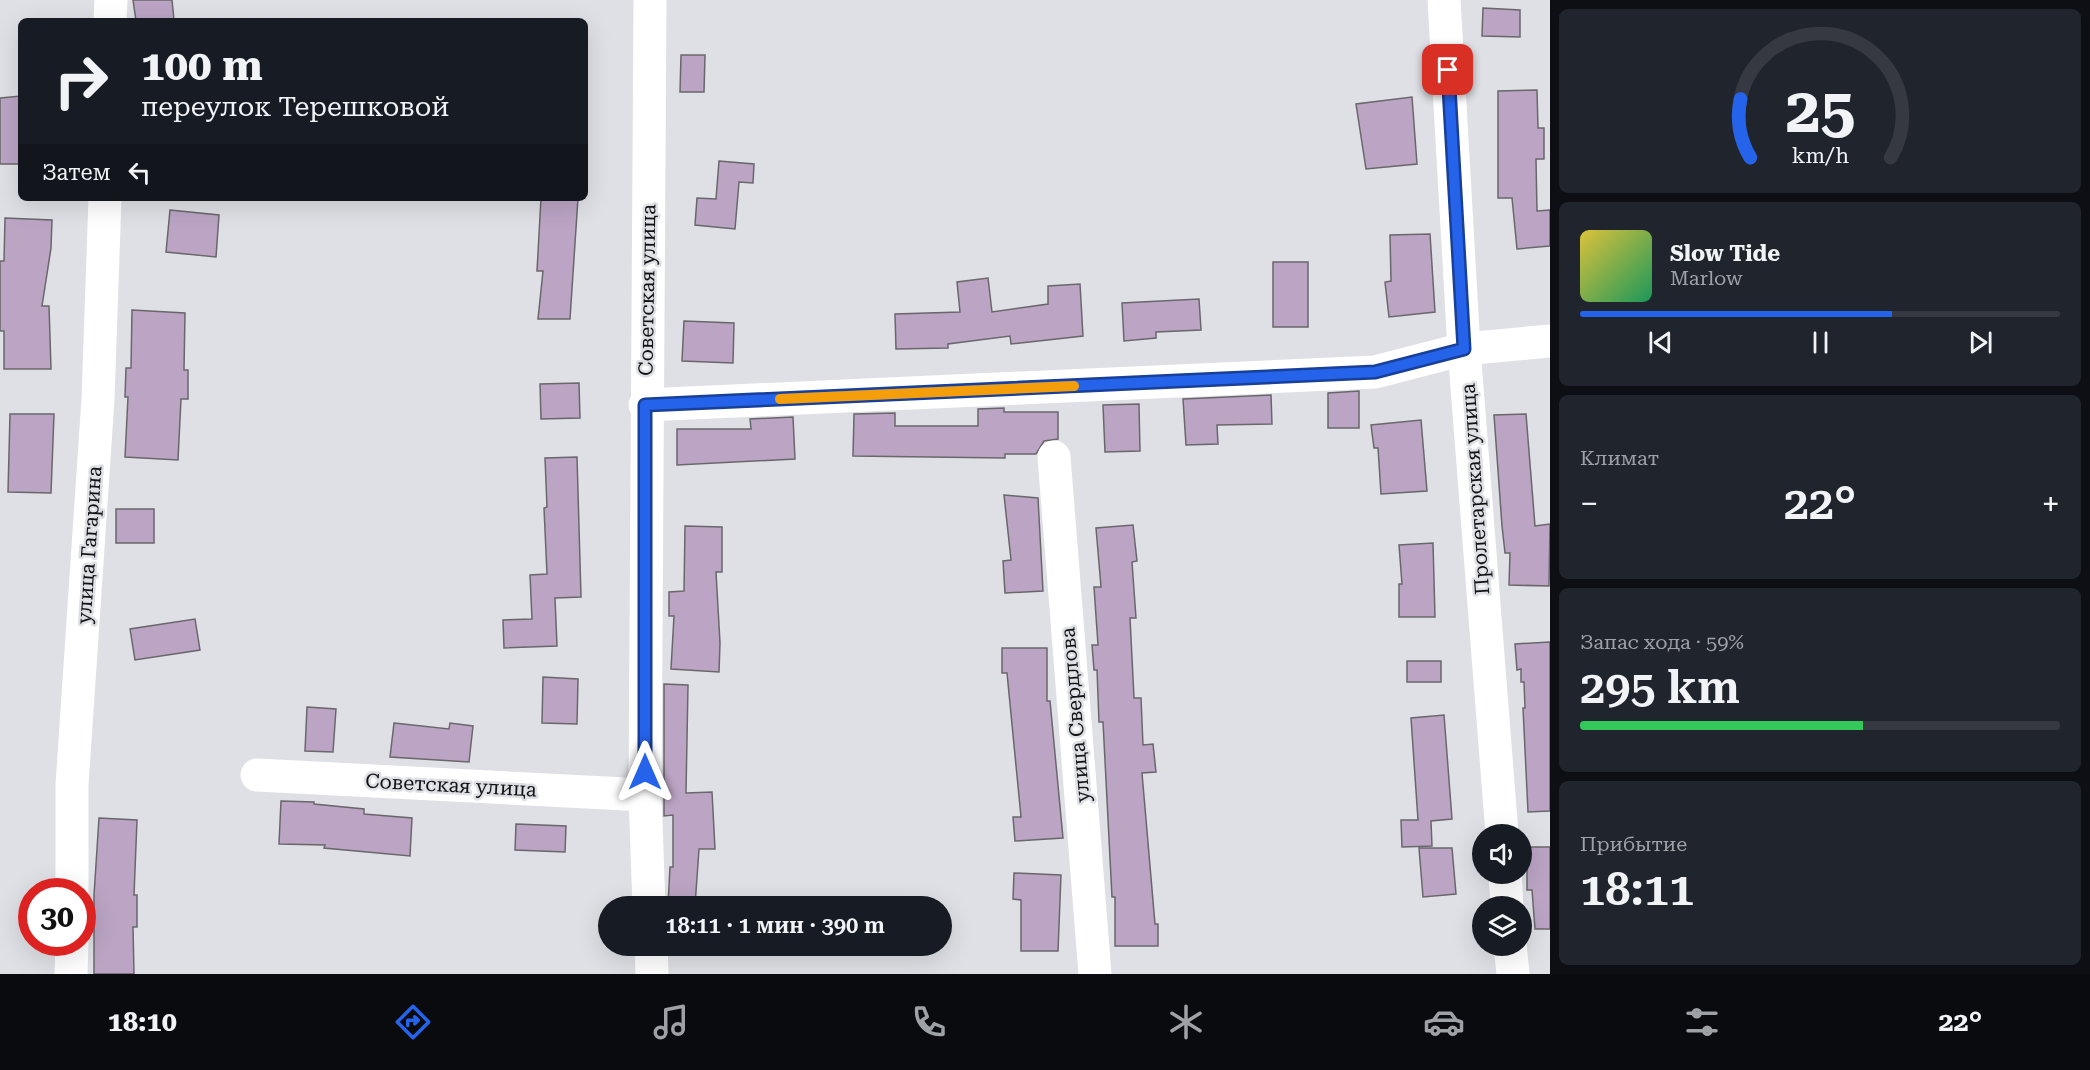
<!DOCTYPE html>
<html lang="ru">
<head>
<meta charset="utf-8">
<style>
  :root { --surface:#171b24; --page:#20242c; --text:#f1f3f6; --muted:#9ea1a6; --line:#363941; --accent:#2563eb }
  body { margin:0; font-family:"Roboto Serif",serif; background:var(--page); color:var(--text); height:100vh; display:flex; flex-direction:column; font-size:22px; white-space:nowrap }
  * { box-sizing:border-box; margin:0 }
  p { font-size:20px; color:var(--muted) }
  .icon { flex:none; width:33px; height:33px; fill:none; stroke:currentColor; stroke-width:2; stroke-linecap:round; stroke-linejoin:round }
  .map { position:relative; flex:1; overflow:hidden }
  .drawer { display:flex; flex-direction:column; gap:9px; padding:9px; background:#0d0f14; width:540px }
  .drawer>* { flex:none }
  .top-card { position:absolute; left:18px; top:18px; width:570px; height:183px; border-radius:9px; box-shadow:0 6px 24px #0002; background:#171b24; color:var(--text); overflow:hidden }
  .controls { position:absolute; left:1472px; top:824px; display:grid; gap:12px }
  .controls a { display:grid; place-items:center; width:60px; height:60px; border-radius:50%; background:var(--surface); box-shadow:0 6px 24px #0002; font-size:30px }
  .speed { position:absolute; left:18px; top:878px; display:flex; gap:12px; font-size:30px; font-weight:700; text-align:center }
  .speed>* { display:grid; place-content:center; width:78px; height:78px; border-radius:50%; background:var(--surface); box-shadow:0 6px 24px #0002; line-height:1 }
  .speed .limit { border:9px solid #d22; background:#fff; color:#111 }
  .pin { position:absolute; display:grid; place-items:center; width:51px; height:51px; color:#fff; margin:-26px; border-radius:12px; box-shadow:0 3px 9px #0006 }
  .me { position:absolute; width:66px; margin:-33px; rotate:0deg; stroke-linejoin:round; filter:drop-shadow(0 0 4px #0008) }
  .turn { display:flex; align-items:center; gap:21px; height:126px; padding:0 24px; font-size:27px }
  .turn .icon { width:78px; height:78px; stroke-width:2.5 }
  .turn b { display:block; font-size:42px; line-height:51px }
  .then { display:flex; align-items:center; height:57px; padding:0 24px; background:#0003; gap:12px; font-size:22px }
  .big { font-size:45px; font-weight:600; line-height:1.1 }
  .drawer .tile { flex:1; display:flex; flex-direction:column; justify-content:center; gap:9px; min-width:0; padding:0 21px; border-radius:9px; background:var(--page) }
  .drawer .dial { align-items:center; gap:0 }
  .dial svg { height:156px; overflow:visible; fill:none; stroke:var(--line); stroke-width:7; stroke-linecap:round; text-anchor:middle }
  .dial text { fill:var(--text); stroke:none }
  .song { display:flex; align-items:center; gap:18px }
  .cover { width:72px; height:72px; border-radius:9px; background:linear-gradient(135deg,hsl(50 70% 55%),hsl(150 70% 35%)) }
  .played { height:6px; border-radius:3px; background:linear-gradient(90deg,var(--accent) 65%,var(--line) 65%) }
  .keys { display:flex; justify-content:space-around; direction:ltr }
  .heat { display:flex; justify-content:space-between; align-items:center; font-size:33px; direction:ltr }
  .charge { height:9px; border-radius:4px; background:linear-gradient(90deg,#34c759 59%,var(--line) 0) }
  .trip { position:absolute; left:598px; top:896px; width:354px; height:60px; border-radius:30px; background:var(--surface); box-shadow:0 6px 24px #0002; font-weight:600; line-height:60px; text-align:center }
  .dock { display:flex; height:96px; justify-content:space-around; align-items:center; background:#090b0e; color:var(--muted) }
  .dock .icon { width:42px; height:42px }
  .dock .active { color:var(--accent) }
  .dock b { font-size:27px; color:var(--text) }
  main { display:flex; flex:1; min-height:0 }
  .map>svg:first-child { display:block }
</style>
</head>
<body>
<main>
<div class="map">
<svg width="1550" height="974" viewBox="0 0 1550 974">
  <rect width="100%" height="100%" fill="#dee0e5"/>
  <path fill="#bba4c4" stroke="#6a676b" stroke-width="1.5" d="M133 0H172L174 20 136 21Z
    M1483 8 1520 10V37L1482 36Z
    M681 55H705L704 92H680Z
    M1537 90 1538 128H1544V159H1536L1537 211 1550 210V246L1517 249 1512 198H1498V91Z
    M21 96V164H0V98Z
    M1412 97 1417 164 1366 169 1356 104Z
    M719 161 754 164 753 183 739 182 735 229 695 225 697 198 716 199Z
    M541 198H578L570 319H538L543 271H537Z
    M170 210 219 215 216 257 166 252Z
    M5 218 52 220 51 248 42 306H49L51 369H4V331H0V261H4Z
    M1430 234 1435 312 1389 317 1385 282 1391 281 1390 235Z
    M1273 262H1308V327H1273Z
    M988 278 992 312 1048 304V286L1080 284 1083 336 1011 344 1010 336 948 344V348L896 349 895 314 960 312 957 282Z
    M1199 299 1201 330 1156 332V338L1124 341 1122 303Z
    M132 310 185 313 184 370H188V399H181L178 460 125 457 128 397H125L126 368H131Z
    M684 321 734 323 733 363 682 361Z
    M579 383 580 418 541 419 540 384Z
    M1359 391V428H1328V393Z
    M1271 395 1272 424 1217 425 1218 444 1186 445 1183 399Z
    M1139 404 1140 451 1105 452 1103 405Z
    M1004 408V412H1058V439L1044 441 1036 454H1005V458L853 456 854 414 895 413V426H978V409Z
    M10 414H54L51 493 8 492Z
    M1526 414 1535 526 1550 524 1549 586 1509 585 1510 553H1505L1502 526 1494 415Z
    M793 417 795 459 677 465V429H751L750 419Z
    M1421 420 1427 491 1381 494 1378 448H1374L1371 425Z
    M577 457 581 597 555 598 557 646 504 648 503 620 532 619 530 575 547 574 544 508 547 507 545 458Z
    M1004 495 1038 498 1043 591 1005 593 1003 561 1011 560Z
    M116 509H154V543H116Z
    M1133 525 1137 561 1132 562 1136 618H1130L1134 698H1141L1143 745 1153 744 1156 772 1142 773 1155 924H1158V946H1115V897H1112L1103 722H1099L1097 670H1094L1092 645H1098L1094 587H1101L1096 528Z
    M685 526 722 527V572H716L720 643 719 672 671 669 674 616H669V592L684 591Z
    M1433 543 1435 617H1399V584H1402L1399 545Z
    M195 619 200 650 135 660 130 629Z
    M1550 642V811L1528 812 1523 708H1525L1524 682H1521V669L1517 670 1515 644Z
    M1002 648H1047V701H1050L1063 838 1015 841 1013 817H1021L1007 673H1002Z
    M1407 661H1441V682H1407Z
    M543 677 578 679 577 724 542 723Z
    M664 684 688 685 686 793 712 792 715 849H699L695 906H668L670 867H673V815L664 816Z
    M307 707 336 709 333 752 305 751Z
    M1444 715 1452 819 1431 821 1432 846 1402 847 1401 820H1418L1411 718Z
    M394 723 449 729 450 723 473 726 469 762 390 757Z
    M281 801 314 802V804L364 809V814L412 818 410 856 324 848 325 845 279 844Z
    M99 818 137 820 134 895H137V927H133L134 974H94V895Z
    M516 824 566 826 565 852 515 850Z
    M1527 847H1550V929H1535L1532 890H1527Z
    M1419 848H1452L1456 894 1423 897Z
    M1014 873 1061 875 1058 951H1021V900L1013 899Z"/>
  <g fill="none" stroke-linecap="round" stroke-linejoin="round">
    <path stroke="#fff" stroke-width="33" d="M1444 0 1464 349 1502 834
      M110 21 111 0
      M645 405 1375 372 1464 349 1550 341
      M1054 457 1095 974
      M257 775 645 795
      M1505 873 1507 906
      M72 891V785L98 399 105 198
      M649 906 645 795 650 0
      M651 945 652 974
      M1510 945 1513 974
      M71 974 72 942"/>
  </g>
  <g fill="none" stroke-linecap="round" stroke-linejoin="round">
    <defs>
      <path id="route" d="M645 772V405L1375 372 1464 349 1448 70"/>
    </defs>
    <use href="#route" stroke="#184099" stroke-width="15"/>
    <use href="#route" stroke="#2563eb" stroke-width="10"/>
    <path stroke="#f59e0b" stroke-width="10" d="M780 399 1074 386"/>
  </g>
  <g text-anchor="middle" stroke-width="5" stroke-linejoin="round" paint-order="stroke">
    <g font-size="20" fill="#111213" stroke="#dee0e5">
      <text transform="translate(647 290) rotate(-89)" y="7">Советская улица</text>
      <text transform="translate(1475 489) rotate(-94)" y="7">Пролетарская улица</text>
      <text transform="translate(89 545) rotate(-86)" y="7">улица Гагарина</text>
      <text transform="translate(1075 715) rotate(-95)" y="7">улица Свердлова</text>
      <text transform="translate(451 785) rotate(3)" y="7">Советская улица</text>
    </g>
  </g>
</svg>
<div class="controls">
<a><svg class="icon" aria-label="sound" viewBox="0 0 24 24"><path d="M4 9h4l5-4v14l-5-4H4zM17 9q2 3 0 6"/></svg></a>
<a><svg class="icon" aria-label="layers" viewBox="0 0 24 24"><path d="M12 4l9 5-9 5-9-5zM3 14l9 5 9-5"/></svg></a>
</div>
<div class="speed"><div class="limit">30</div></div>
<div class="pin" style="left:1448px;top:70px;background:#d93025"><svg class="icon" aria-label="arrive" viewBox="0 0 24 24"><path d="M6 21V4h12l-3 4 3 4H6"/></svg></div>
<svg class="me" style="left:645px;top:772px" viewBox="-20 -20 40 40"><path d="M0-17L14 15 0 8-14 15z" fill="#2563eb" stroke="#fff" stroke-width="4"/></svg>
<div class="trip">18:11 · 1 мин · 390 m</div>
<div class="top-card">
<div class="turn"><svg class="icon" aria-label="right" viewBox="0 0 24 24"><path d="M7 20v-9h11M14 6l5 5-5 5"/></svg><div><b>100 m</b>переулок Терешковой</div></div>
<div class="then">Затем<svg class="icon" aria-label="left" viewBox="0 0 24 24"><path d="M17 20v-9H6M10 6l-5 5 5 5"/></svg></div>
</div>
</div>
<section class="drawer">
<div class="tile dial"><svg viewBox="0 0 100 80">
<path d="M14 69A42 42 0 1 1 86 69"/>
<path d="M14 69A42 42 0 0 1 9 39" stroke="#2563eb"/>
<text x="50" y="56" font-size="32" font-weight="700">25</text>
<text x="50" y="72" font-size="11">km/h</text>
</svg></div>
<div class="tile">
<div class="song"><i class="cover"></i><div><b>Slow Tide</b><p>Marlow</p></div></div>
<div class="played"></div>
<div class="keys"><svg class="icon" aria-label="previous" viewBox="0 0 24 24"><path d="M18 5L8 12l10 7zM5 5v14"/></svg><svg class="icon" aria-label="pause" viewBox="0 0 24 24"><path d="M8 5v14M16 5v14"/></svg><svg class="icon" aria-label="next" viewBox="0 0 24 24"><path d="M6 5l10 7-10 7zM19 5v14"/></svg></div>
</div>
<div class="tile"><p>Климат</p>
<div class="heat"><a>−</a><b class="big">22°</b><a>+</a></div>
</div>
<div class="tile"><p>Запас хода · 59%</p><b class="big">295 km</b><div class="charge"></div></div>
<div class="tile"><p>Прибытие</p><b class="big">18:11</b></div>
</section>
</main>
<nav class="dock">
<b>18:10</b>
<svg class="icon active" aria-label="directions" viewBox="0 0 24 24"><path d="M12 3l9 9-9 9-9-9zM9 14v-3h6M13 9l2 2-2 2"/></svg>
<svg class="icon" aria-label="music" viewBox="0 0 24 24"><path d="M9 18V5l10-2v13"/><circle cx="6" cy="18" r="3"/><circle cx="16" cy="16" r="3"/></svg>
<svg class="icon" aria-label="phone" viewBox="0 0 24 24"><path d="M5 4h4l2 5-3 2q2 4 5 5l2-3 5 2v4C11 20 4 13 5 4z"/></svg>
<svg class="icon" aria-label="climate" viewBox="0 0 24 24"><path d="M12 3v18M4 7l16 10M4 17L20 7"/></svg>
<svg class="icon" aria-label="car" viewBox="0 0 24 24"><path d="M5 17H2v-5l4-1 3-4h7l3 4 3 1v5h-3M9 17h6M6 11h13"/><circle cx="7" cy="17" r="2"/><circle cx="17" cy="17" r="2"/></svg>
<svg class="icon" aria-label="filters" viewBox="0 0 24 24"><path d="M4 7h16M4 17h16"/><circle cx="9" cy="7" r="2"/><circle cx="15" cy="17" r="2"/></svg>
<b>22°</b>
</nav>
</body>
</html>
